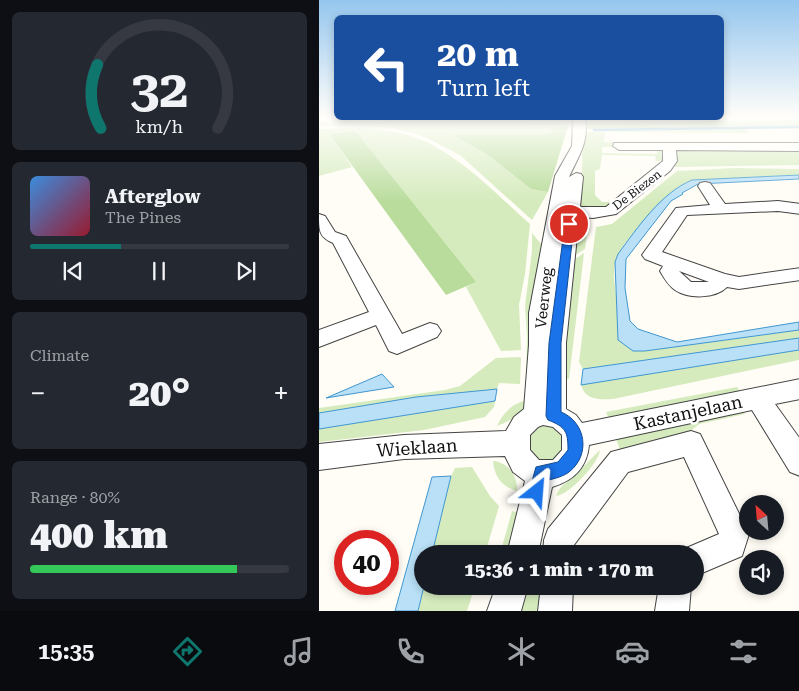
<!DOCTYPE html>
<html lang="en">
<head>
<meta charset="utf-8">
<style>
  :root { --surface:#171b24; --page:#242831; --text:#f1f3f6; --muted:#9ea1a6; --line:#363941; --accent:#0f766e }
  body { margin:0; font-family:"Roboto Serif",serif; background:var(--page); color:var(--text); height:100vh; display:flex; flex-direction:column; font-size:19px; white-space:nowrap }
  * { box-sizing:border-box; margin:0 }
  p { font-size:16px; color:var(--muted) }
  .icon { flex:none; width:28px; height:28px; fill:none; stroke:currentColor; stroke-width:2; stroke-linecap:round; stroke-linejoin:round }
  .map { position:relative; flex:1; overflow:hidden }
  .details { display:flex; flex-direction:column; gap:12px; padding:12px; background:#0d0f14; width:319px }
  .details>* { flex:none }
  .top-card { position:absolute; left:15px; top:15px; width:390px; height:105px; border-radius:8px; box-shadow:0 2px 8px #0003; background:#1a4fa0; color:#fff; overflow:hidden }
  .needle { width:32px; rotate:334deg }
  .controls { position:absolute; left:420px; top:495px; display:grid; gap:10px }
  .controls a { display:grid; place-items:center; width:45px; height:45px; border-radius:50%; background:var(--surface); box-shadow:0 2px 8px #0003; font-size:25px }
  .speed { position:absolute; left:15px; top:530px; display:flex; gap:10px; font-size:25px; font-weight:700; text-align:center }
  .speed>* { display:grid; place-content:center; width:65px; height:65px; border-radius:50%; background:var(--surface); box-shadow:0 2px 8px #0003; line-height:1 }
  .speed .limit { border:8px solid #d22; background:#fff; color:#111 }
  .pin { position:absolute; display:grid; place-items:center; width:42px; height:42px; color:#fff; margin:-21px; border:2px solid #fff; border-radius:50%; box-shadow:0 1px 5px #0007 }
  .me { position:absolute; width:55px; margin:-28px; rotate:28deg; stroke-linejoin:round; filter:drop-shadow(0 0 4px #0008) }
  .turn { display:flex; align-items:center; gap:18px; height:105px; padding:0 20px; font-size:22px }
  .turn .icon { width:65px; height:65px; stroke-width:2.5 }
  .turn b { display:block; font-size:35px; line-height:42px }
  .big { font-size:38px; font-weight:800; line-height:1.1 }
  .details .tile { flex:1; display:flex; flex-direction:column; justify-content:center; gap:8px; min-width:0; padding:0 18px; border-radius:8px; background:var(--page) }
  .details .dial { align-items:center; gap:0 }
  .dial svg { height:130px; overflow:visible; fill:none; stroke:var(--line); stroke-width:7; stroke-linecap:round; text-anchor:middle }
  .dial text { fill:var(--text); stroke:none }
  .song { display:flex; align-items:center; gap:15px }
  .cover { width:60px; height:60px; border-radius:8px; background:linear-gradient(135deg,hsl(210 70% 55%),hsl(350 70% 35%)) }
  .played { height:5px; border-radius:2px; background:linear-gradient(90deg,var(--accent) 35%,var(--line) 35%) }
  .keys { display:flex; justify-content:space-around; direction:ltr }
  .heat { display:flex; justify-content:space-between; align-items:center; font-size:28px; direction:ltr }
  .charge { height:8px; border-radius:4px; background:linear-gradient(90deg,#34c759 80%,var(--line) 0) }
  .trip { position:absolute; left:95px; top:545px; width:290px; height:50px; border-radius:25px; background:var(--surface); box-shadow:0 2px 8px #0003; font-weight:800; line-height:50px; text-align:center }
  .menu { display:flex; height:80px; justify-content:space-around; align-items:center; background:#090b0e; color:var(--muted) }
  .menu .icon { width:35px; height:35px }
  .menu .active { color:var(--accent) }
  .menu b { font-size:22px; color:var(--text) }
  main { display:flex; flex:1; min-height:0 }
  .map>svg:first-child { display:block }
</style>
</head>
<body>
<main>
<section class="details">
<div class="tile dial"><svg viewBox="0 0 100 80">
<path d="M14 69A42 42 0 1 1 86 69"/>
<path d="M14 69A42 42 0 0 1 12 30" stroke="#0f766e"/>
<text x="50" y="56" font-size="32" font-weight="700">32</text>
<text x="50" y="72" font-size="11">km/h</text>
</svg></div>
<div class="tile">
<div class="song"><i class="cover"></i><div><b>Afterglow</b><p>The Pines</p></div></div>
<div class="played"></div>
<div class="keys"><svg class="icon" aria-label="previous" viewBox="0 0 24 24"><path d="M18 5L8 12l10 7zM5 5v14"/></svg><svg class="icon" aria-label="pause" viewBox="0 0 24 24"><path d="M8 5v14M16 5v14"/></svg><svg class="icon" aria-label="next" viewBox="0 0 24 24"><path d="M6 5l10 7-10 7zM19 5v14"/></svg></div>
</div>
<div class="tile"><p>Climate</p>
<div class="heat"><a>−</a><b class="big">20°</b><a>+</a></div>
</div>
<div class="tile"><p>Range · 80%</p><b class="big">400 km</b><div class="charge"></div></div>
</section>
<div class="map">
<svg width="481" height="611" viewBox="0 0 481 611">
  <rect width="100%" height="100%" fill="#fffdf5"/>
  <path fill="#d5ebbd" d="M0 122 250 123 249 126 225 135H134L169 155 212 189 229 192 213 220 141 155 114 141 98 134 66 127 0 126Z
    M0 129C25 129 52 127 77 132 131 143 171 189 211 224L206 274 200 305 202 350 182 351 147 287 156 282 39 134 11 135 33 167 0 176Z
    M427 129 431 133 286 132 285 142H295V147H283V153L338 154V149L344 150 346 161H337L336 156 283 155 281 169 276 171V195L283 202H291L294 205 277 209H258L263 171 264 132Z
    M480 149V165L354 167 356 157 354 150Z
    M416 168 480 169V175L373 180C352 189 342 202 328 219 318 230 305 242 299 255 287 279 306 327 314 351H326L480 330V338L264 369 260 362 277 227 293 224 358 171Z
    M255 226 269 227 266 249 250 259Z
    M213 233 227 250 207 385 208 336 206 306 213 251Z
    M265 253 250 379 242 378 250 263Z
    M480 350V360L294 399C280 400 266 400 262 385Z
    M202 357 201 384 180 383 178 389 97 397 0 413V408L126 390 141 386 177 358Z
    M418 387 422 393 290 419 287 412Z
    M210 400C204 414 192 421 178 426 184 412 195 402 210 400Z
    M176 401 175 407 166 417 105 430 0 442V429Z
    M423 409 426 414 380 424 367 435 302 453 297 439Z
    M210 443a17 17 0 1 1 34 0a17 17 0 1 1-34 0Z
    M281 450C280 463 250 495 237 496 241 484 250 482 258 473 266 465 273 458 281 450Z
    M174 461C189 462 199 476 198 491 183 487 175 476 174 461Z
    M153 467 171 496 180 506 166 554H113L132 476 136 468Z
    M193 511 198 512 187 554H181Z
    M105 586H156L148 611H99Z
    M207 586H230L227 611H199Z"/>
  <path fill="#b9dc9c" d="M481 120 480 126 269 129V123Z
    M249 126 229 192 212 189 169 155 134 135H225L232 133 235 128Z
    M35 131 39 134 157 282 127 295 11 135Z"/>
  <path fill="#b9e0f7" stroke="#3f96cf" d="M480 175V179L379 184 363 193 364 194 352 201 307 259 306 288 311 321 319 329 358 342 480 322V330L326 351H314L299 340 296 262 299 254C319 227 342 193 373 180Z
    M480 338V350L262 385 264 369Z
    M63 374 75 387 7 398Z
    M178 389 176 401 0 429V413L97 397Z
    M132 476 113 554H104V586H105L99 611H76L113 477Z"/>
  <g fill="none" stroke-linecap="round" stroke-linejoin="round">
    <path stroke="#3f96cf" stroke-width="2.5" d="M275 130 481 127"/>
    <defs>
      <path id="minor" d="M254 118H266C270 143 260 155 250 177L257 173 262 174 264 177 261 207H287L344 161V150H300L294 146 295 143H481V151L357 150 358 161 351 171 297 214 274 218 260 217 247 343V409L257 415 263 423 481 379V399L456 404 481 439V476L471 472 433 410 270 445C268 468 254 481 233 487L219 554H188L206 481 194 472 186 456 85 459 0 470V444L85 435 187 431 195 417 205 409 210 345V313L236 176 253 146ZM224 425 234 427 243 435V450L234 460H220L211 450V435L219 427Z
        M386 182 391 183 406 204 459 201 481 204V214L459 211 368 215 343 252 406 274 420 277 481 268V280L420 289 408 287C396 299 369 299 356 290 349 285 345 278 341 271L344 266 326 259 323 255 357 208 391 205 379 186 381 183ZM360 271 390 282H372Z
        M0 214 6 216 16 232 27 236 83 334 111 323 118 325 122 331 118 337 78 354 70 351 57 325 0 347V330L50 312 14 243C0 237 0 231 0 214Z
        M372 431 381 434 430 534 423 556 376 576V554H363L365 549 400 534 365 457 309 472 255 545V554H224L225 540 229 529 292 452Z
        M177 586H209L202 611H168Z
        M222 586H254L253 611H219Z
        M340 586H372L370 611H336Z"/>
    </defs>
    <use href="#minor" stroke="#444" stroke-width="2"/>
    <use href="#minor" fill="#fff" fill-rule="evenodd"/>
  </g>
  <linearGradient id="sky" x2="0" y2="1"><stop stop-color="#95c6ee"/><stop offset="0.58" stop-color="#fffefa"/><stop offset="1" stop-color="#fffefa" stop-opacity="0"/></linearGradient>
  <rect width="481" height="202" fill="url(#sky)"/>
  <path fill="#1a73e8" stroke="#114b97" d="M250 222 255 224 242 343V412C267 422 272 455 250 472 245 476 235 479 229 480L224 497 218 500 213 497 210 492 217 467 239 462 249 450C249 432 247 427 229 420L227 416 230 343 246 224Z"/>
  <g text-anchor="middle" stroke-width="5" stroke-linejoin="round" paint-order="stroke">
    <g font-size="12" fill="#111" stroke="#fff">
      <text transform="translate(318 190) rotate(-37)" y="4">De Biezen</text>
    </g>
    <g font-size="15" fill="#111" stroke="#fff">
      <text transform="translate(225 298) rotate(-84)" y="5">Veerweg</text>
    </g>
    <g font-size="18" fill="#111" stroke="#fff">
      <text transform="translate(369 413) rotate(-12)" y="6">Kastanjelaan</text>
      <text transform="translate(98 448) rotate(-4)" y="6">Wieklaan</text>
    </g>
  </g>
</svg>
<div class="controls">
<a><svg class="needle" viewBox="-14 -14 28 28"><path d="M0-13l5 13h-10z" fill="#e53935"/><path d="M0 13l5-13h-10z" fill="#9ea1a6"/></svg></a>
<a><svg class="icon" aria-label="sound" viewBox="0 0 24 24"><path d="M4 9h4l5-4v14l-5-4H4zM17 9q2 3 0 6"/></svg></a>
</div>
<div class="speed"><div class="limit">40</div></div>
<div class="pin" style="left:250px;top:224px;background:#d93025"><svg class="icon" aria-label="arrive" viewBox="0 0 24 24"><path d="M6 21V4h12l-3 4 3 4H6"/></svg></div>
<svg class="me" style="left:218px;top:492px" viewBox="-20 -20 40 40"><path d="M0-17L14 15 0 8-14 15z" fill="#1a73e8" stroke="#fff" stroke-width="4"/></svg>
<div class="trip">15:36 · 1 min · 170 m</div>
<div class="top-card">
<div class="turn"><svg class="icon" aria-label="left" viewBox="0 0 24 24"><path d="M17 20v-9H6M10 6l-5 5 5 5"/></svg><div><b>20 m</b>Turn left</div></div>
</div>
</div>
</main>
<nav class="menu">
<b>15:35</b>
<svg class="icon active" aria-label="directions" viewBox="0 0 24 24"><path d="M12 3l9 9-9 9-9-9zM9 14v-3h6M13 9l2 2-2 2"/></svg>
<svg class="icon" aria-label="music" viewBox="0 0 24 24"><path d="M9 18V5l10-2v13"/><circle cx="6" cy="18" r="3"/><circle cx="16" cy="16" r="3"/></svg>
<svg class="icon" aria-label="phone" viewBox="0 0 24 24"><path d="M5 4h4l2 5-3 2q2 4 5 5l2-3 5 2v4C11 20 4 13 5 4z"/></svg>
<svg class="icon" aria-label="climate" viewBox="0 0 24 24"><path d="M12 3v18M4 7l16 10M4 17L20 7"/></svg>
<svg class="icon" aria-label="car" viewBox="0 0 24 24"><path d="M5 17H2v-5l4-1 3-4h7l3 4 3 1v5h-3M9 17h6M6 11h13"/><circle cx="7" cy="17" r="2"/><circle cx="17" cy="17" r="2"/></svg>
<svg class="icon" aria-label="filters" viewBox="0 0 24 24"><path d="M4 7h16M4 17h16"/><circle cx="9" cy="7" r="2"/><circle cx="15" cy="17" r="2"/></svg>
</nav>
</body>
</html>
